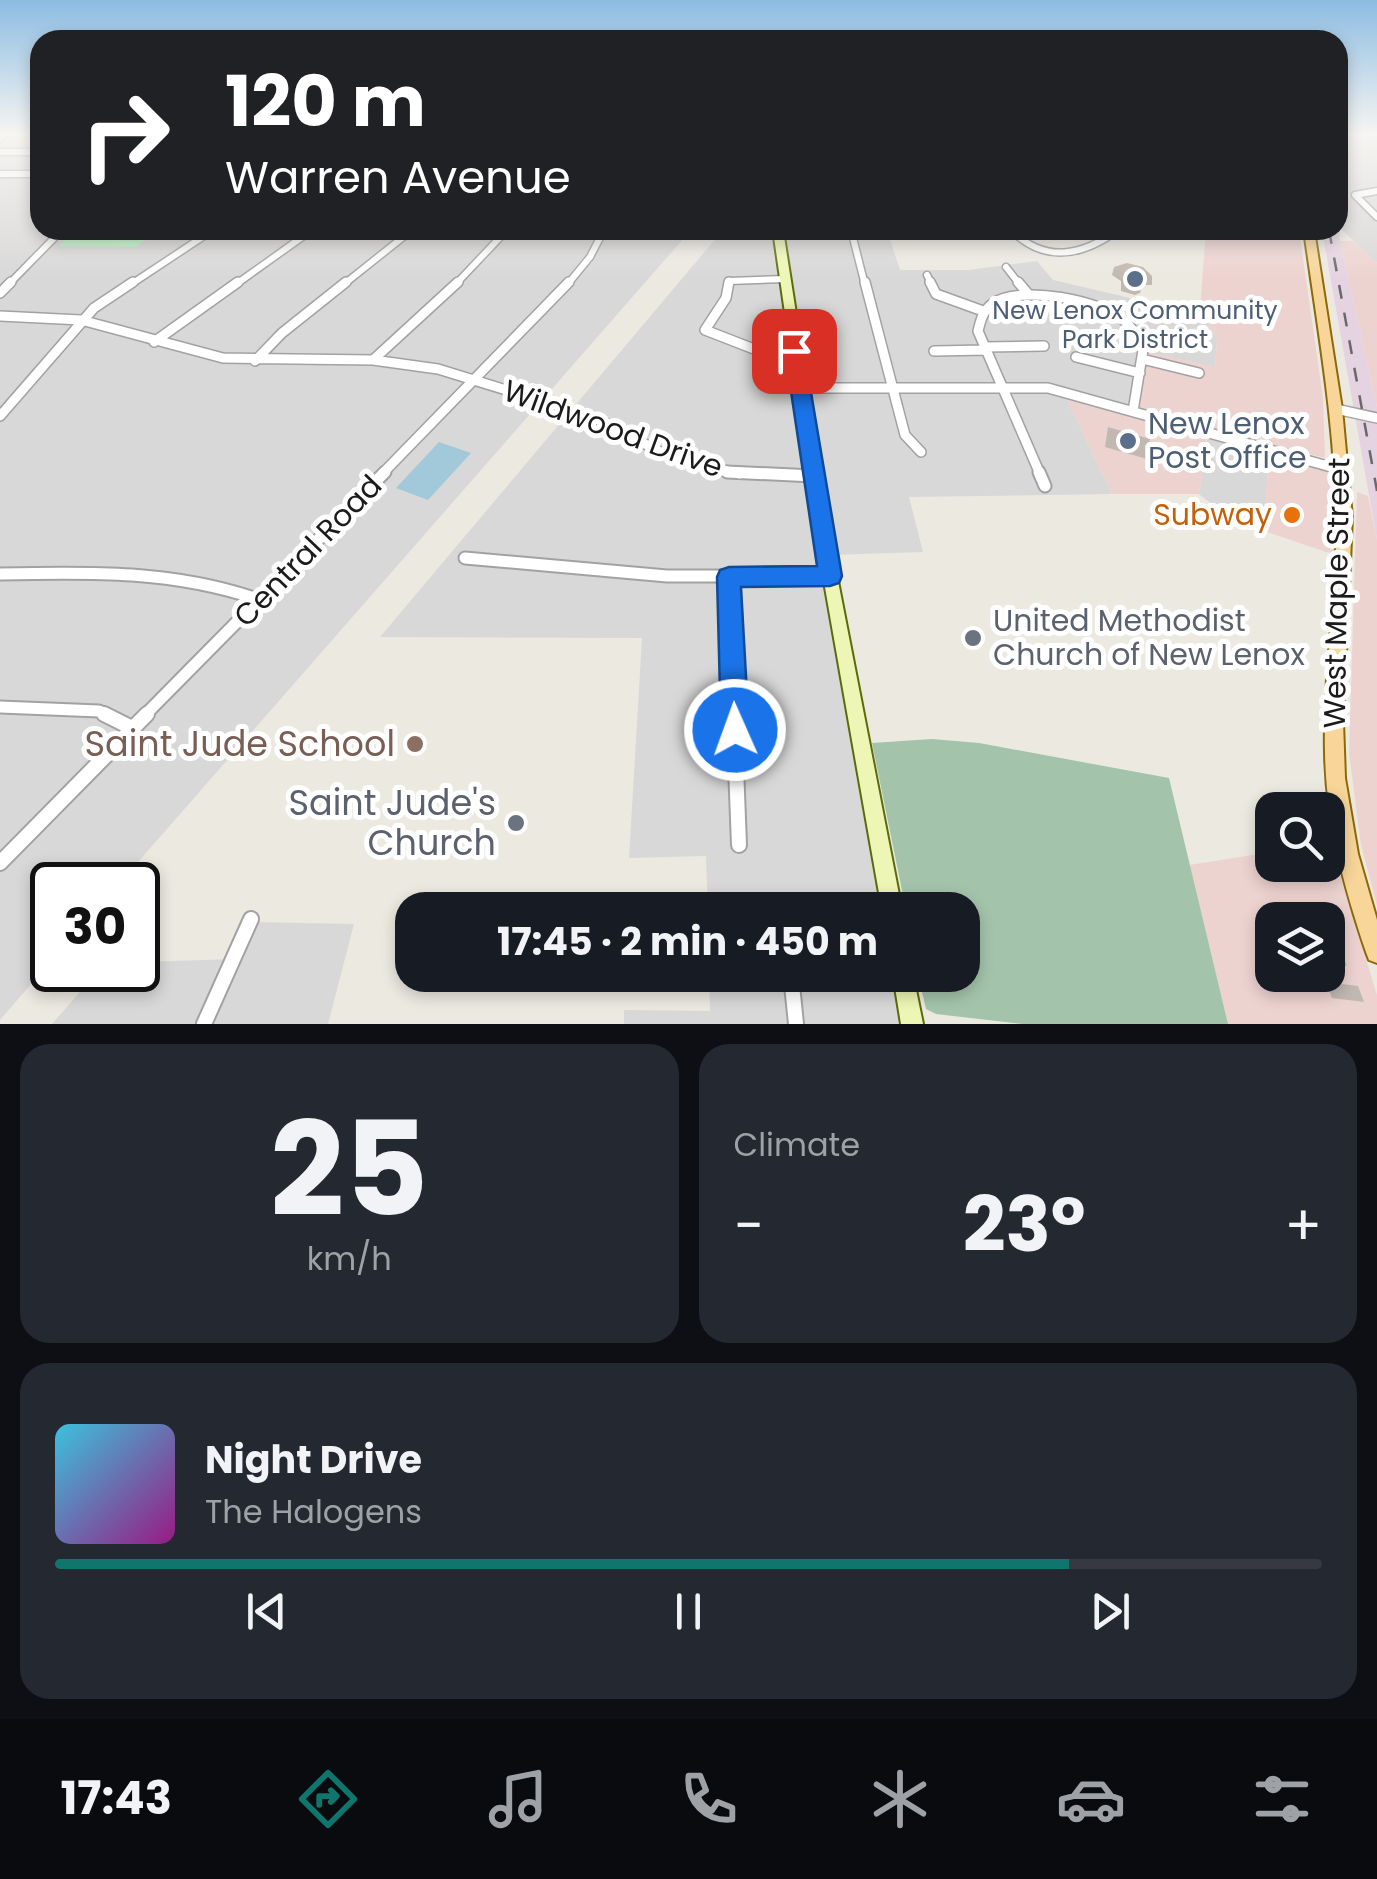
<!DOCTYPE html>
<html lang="en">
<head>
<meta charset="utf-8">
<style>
  :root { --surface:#171b24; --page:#242831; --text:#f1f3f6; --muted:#9ea1a6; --line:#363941; --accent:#0f766e }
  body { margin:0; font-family:Poppins,sans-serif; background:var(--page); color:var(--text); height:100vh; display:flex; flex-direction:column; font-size:38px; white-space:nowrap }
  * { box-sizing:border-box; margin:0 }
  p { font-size:32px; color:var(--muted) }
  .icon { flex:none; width:55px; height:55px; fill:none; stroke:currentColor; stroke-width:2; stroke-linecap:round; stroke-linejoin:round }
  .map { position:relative; height:1024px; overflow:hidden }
  .panel { display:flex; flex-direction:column; gap:20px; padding:20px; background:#0d0f14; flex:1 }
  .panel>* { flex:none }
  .hud { position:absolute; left:30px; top:30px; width:1318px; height:210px; border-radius:30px; box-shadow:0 5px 15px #0003; background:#202124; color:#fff; overflow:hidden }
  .buttons { position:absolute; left:1255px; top:792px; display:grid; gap:20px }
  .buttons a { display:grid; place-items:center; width:90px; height:90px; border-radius:20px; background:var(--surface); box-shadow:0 5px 15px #0003; font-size:50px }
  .speed { position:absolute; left:30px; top:862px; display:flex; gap:20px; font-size:50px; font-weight:700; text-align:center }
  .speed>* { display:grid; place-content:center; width:130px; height:130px; border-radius:50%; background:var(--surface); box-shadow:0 5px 15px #0003; line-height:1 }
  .speed .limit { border:5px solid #111; border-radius:15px; background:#fff; color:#111 }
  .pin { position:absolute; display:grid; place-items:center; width:85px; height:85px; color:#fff; margin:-42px; border-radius:20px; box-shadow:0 5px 15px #0006 }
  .me { position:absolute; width:110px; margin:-55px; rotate:358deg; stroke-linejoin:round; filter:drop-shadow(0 0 8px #0008) }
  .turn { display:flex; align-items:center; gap:35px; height:210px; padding:0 30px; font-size:45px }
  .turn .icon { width:130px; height:130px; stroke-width:2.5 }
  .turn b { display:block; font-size:70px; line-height:85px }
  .big { font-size:75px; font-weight:700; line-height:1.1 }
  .panel .tile { flex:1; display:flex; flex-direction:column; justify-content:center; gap:15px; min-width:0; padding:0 35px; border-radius:30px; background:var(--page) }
  .panel .dial { align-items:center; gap:0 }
  .dial b { font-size:130px; line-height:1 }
  .song { display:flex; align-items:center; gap:30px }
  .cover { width:120px; height:120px; border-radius:15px; background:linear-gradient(135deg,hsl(190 70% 55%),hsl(310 70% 35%)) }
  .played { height:10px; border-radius:5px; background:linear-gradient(90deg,var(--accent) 80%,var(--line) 80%) }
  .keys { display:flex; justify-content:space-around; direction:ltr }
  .heat { display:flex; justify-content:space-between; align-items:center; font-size:55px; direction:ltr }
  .panel .tiles { flex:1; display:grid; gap:20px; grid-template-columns:1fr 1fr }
  .tile:last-child { grid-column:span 2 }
  .trip { position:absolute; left:395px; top:892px; width:585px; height:100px; border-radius:30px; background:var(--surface); box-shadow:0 5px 15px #0003; font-weight:700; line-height:100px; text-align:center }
  .dock { display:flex; height:160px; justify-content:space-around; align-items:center; background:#090b0e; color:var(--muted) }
  .dock .icon { width:70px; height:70px }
  .dock .on { color:var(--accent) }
  .dock b { font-size:45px; color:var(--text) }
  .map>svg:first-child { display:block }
</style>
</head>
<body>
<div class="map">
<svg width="1377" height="1024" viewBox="0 0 1377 1024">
  <rect width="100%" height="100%" fill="#ece9e1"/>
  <path fill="#d9d8d8" d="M0 135H40V230H691L118 885H52V960L0 1020Z
    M1338 135H1377V263L1341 229Z
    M723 230H776L888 910H708L706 856 629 858 642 638 380 637Z
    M780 230H887L900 270H968L1037 261 1053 280 1203 315 1217 339 1215 367 1131 409 1064 390 802 387Z
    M1024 387 1064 393 1112 494 909 497 923 552 829 555 802 389Z
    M1208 433 1269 450 1264 531 1239 526 1199 494Z
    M253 922 354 924 328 1024H52L99 970H138V962L237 959Z
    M709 975H898L907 1024H624V1010L710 1011Z"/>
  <path fill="#edd3d0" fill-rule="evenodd" d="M1206 230H1299L1323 398 1325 458 1131 409 1140 350 1215 367 1217 339 1200 309Z
    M1340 241H1354L1377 263V407Z
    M1064 393 1208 433 1199 494H1112Z
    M1269 450 1339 471 1341 557 1264 531Z
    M1357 492 1368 496 1377 540V906L1361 845 1349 753Z
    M1272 852V865H1328V852H1333L1377 995V1024H1228L1189 865ZM1272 920H1328V975H1272Z"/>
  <path fill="#e5d3e1" d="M1338 212 1340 241 1377 407V540L1322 230H1338Z"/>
  <path fill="#a3c4aa" d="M932 739 979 743 1169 778 1228 1024H1022L936 1014 926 1009 918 975H962V910H906L872 743Z"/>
  <path fill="#bef6c6" d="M75 230H159L136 247 59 246Z"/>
  <path fill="#a2c9d9" d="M439 442 471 453 428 500 396 488Z"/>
  <path fill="#c1b8b1" d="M1127 263 1143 267 1152 276V285H1142L1140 293 1135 295 1121 291V281L1112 275 1114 267Z
    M1108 427 1150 439 1149 443 1159 446V457L1148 454 1147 459 1105 447Z
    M1328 911 1338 944 1347 966 1328 964Z
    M1326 982 1358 986 1364 1002 1332 998Z"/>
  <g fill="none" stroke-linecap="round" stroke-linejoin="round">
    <defs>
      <path id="street-far3" d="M0 138 4 135
        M0 152H40
        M0 174H40
        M1377 191 1355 195 1377 217
        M851 230 865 285
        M1011 230C1045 264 1082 256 1118 230
        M1006 267 1020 285
        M927 275 932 285
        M8 285 62 230
        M130 285 213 230
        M235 285 312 230
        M343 285 412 230
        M455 285 507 230
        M567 285 590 257 604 230
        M728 285 729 281 785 279"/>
      <path id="street-far2" d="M729 282 726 298 705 330 754 349 794 351
        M865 282 905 435 921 452
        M930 282 936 294 983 311
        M1018 282 1029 295
        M0 293 11 282
        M0 316 81 320 223 358 373 360 438 369 594 417 664 454 739 474
        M154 342 238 282
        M985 347 1044 346
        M934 351 986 350
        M1076 357 1140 373
        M1142 359 1199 373
        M373 360 458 282
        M255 361 282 333 346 282
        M800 388H1048L1342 470
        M1336 409 1377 418
        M0 416 94 308 133 282
        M382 474 569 282
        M1040 474 978 331C981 320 982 312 992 304 1020 284 1103 300 1127 323 1134 331 1139 341 1143 350L1133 411"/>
      <path id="street-far1" d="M727 472 814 476
        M1039 472 1045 486
        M465 558 667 576H830
        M0 574C90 572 174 570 260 600
        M729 577 734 716
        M0 707 99 711 109 716
        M144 716 385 472"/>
      <path id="street" d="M104 714 134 729
        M734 714 739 845
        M0 863 147 714
        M791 975 796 1024
        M204 1024 251 919"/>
      <path id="secondary" d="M773 230H783L837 576 902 910H882L823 576Z
        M893 975H913L923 1024H901Z"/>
      <path id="primary" d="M1304 230H1314L1342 409 1352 517 1343 722 1345 778 1358 854 1377 920V963L1369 960 1366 952C1344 887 1326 821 1325 752 1323 673 1338 595 1336 517 1335 421 1317 325 1304 230Z"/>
    </defs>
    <use href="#street-far3" stroke="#a2a2a2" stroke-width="9"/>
    <use href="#street-far2" stroke="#a2a2a2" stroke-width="12"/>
    <use href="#street-far1" stroke="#a2a2a2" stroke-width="15"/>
    <use href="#street" stroke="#a2a2a2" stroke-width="18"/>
    <use href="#secondary" stroke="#5a6c09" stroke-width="4"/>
    <use href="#primary" stroke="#8d6906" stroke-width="4"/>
    <use href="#street-far3" stroke="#fff" stroke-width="6"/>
    <use href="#street-far2" stroke="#fff" stroke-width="9"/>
    <use href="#street-far1" stroke="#fff" stroke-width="11"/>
    <use href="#street" stroke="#fff" stroke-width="14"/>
    <use href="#secondary" fill="#eef6b5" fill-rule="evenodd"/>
    <use href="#primary" fill="#f8d69a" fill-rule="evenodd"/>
    <path stroke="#696969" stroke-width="2.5" stroke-dasharray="14 14" stroke-linecap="butt" d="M1329 230 1377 491"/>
  </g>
  <linearGradient id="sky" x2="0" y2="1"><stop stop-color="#8cbce2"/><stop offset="0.48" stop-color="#f6f5f2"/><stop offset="1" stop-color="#f6f5f2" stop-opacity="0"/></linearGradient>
  <rect width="1377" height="279" fill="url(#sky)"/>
  <path fill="#1a73e8" stroke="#114b97" stroke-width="2.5" d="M794 345 804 351 842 576 839 583 830 586 741 587 749 730 745 740 735 744 725 740 721 730 717 577 720 570 729 567 817 566 785 351Z"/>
  <g fill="#5c6f8a" stroke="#fff" stroke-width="4">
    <circle cx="1135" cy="279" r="10"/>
    <circle cx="1128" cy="441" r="10"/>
  </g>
  <circle fill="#e8710a" stroke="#fff" stroke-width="4" cx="1292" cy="515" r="10"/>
  <g fill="#6b7280" stroke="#fff" stroke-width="4">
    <circle cx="973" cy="638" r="10"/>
    <circle cx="516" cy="823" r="10"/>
  </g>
  <circle fill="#8d6e63" stroke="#fff" stroke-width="4" cx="415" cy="744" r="10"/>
  <g text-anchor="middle" stroke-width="10" stroke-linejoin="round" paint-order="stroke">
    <g font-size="25" fill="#4e5e75" stroke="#fff">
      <text x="1135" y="319">New Lenox Community<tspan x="1135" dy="29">Park District</tspan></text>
    </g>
    <g font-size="30" fill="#4e5e75" stroke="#fff" text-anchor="start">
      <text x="1148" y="434">New Lenox<tspan x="1148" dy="34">Post Office</tspan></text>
    </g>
    <g font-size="30" fill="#1b1b1b" stroke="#fff">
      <text transform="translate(613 429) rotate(20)" y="10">Wildwood Drive</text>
      <text transform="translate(308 551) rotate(-46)" y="10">Central Road</text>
      <text transform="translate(1337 593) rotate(-89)" y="10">West Maple Street</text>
    </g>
    <g font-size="30" fill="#c56008" stroke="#fff" text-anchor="end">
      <text x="1272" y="525">Subway</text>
    </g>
    <g font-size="30" fill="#5b616d" stroke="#fff" text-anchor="start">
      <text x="993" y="631">United Methodist<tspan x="993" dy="34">Church of New Lenox</tspan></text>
    </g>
    <g font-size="35" fill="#785e54" stroke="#fff" text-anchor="end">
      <text x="395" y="756">Saint Jude School</text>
    </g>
    <g font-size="35" fill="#5b616d" stroke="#fff" text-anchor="end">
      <text x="496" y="815">Saint Jude's<tspan x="496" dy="40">Church</tspan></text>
    </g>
  </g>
</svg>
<div class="buttons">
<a><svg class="icon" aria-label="search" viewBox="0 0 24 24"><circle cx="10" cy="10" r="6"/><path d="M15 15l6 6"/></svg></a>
<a><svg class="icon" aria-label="layers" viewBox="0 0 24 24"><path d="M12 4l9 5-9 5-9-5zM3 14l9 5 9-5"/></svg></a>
</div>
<div class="speed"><div class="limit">30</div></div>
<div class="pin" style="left:794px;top:351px;background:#d93025"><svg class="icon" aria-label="arrive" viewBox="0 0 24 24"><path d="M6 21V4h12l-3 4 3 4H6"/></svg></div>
<svg class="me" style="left:735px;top:730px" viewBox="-20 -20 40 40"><circle r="17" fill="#1a73e8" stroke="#fff" stroke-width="3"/><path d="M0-11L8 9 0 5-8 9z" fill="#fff"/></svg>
<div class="trip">17:45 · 2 min · 450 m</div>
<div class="hud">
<div class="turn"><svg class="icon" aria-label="right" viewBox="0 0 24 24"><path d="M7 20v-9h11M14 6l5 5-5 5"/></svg><div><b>120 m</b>Warren Avenue</div></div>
</div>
</div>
<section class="panel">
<div class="tiles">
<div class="tile dial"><b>25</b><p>km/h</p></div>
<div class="tile"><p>Climate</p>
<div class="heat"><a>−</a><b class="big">23°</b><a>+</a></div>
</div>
<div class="tile">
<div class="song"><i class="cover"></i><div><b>Night Drive</b><p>The Halogens</p></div></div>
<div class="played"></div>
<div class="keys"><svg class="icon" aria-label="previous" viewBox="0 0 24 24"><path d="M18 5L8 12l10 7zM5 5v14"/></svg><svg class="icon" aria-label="pause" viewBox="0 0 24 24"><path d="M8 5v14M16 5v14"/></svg><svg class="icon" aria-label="next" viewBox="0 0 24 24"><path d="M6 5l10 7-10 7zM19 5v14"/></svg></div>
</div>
</div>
</section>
<nav class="dock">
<b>17:43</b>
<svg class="icon on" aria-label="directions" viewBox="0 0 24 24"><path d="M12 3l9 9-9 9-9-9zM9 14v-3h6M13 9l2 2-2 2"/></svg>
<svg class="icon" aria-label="music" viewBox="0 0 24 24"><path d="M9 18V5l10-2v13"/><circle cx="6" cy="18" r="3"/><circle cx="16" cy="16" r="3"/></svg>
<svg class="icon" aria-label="phone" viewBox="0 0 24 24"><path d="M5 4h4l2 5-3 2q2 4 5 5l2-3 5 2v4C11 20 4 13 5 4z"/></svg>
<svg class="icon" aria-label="climate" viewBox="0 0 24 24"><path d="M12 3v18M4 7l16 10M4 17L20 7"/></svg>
<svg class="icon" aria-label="car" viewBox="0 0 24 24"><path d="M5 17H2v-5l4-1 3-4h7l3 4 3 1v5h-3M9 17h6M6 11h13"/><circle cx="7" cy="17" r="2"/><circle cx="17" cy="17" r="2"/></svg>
<svg class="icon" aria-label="filters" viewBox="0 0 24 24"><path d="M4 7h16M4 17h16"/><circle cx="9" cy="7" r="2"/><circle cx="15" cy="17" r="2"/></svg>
</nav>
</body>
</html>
